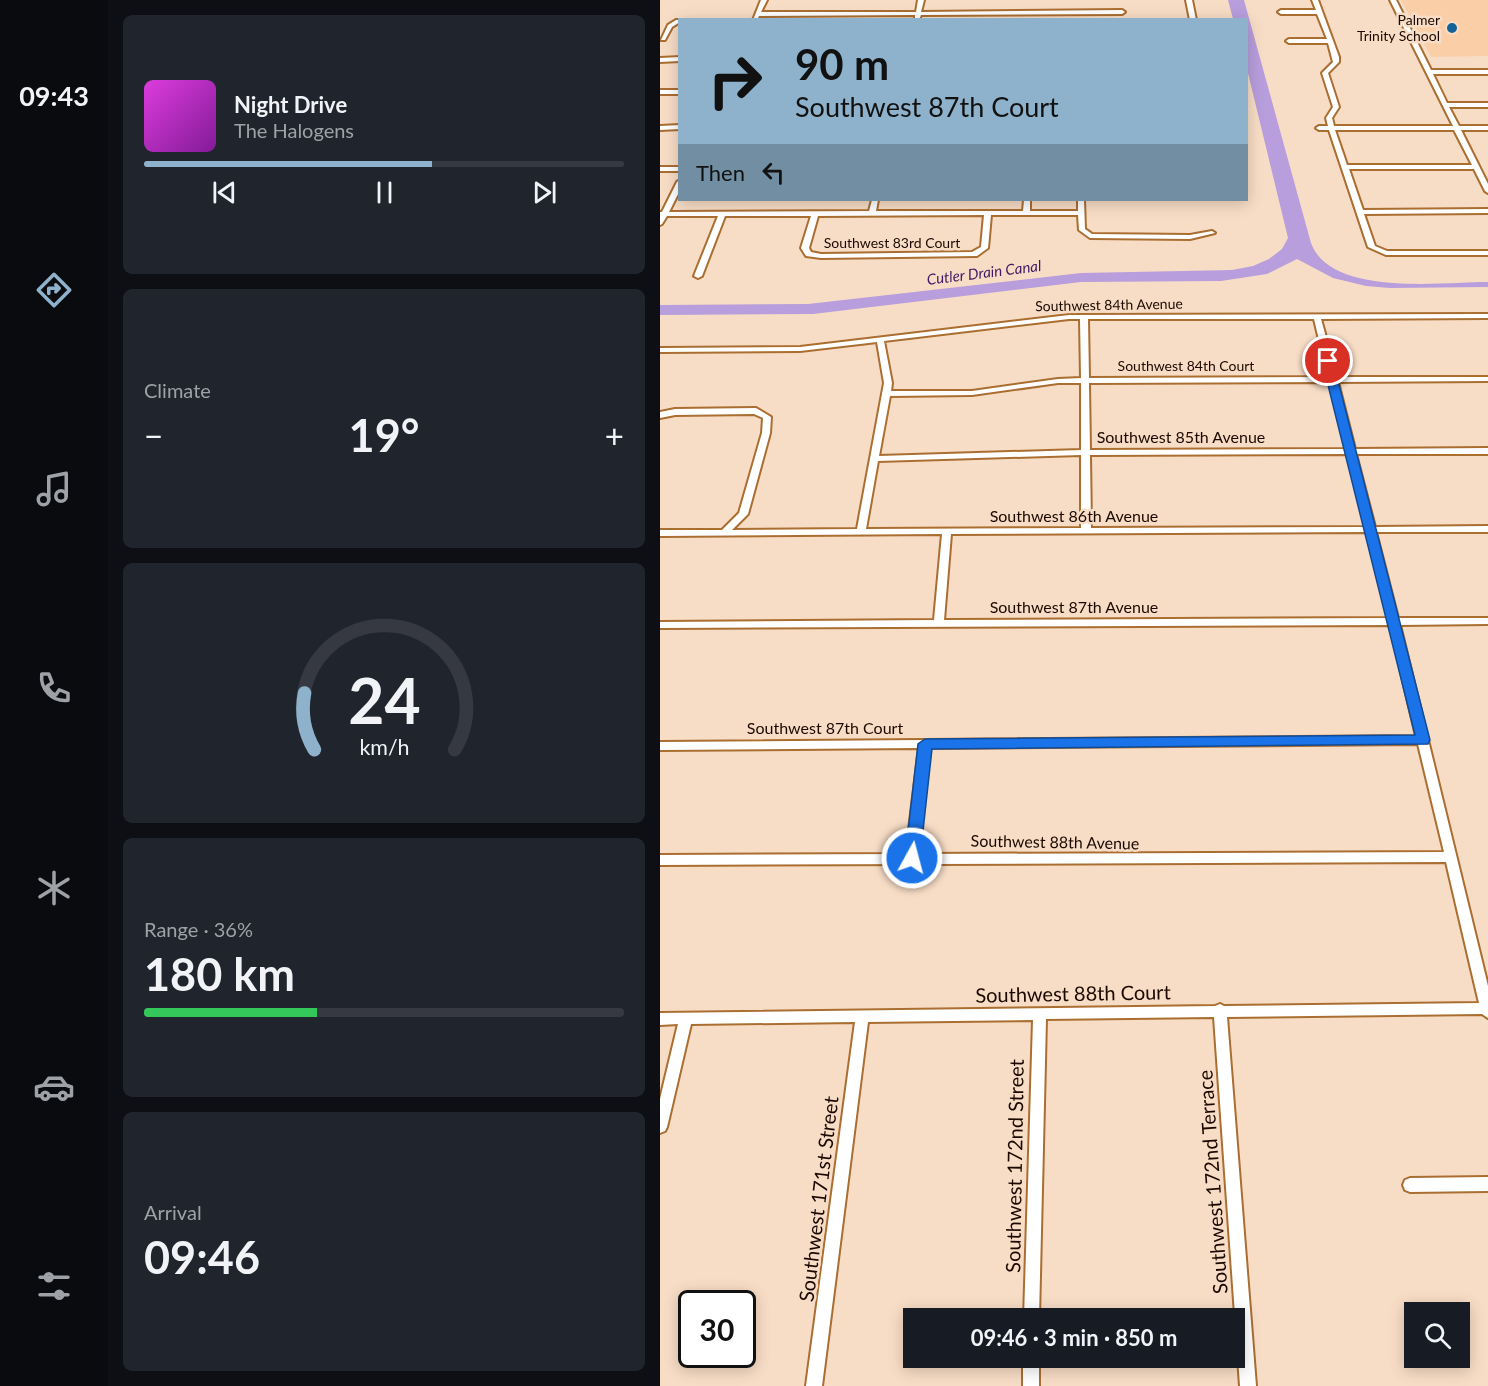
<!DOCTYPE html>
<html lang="en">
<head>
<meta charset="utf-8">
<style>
  :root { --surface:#171b24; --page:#20242c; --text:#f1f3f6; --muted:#9ea1a6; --line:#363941; --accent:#8eb2cb }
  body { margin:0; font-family:Lato,sans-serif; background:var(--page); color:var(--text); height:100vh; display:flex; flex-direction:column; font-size:22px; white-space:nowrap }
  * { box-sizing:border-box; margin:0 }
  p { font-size:20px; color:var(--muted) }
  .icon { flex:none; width:33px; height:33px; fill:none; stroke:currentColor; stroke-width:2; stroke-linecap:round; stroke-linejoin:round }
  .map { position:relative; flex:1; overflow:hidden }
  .details { display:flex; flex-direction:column; gap:15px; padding:15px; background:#0d0f14; width:552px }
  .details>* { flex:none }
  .hud { position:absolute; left:18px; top:18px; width:570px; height:183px; border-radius:0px; box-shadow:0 3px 15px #0003; background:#8eb2cb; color:#111; overflow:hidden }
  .tools { position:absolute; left:744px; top:1302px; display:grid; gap:12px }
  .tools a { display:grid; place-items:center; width:66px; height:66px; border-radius:0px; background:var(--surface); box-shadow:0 3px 15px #0003; font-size:30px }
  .speed { position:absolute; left:18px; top:1290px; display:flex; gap:12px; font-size:30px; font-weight:700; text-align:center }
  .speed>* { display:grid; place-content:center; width:78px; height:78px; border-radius:50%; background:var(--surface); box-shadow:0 3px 15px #0003; line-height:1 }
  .speed .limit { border:3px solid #111; border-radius:9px; background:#fff; color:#111 }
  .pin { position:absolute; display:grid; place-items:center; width:51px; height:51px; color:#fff; margin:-26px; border:3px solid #fff; border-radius:50%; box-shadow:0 2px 6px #0007 }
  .me { position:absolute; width:66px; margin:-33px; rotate:7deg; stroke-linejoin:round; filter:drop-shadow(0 0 4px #0008) }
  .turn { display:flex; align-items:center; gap:21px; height:126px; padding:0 18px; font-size:27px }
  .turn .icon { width:78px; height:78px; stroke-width:2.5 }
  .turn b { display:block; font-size:42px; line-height:51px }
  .then { display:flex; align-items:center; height:57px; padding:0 18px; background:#0003; gap:12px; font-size:22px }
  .big { font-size:45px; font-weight:700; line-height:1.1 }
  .details .tile { flex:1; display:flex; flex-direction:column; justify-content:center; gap:9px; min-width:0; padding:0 21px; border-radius:9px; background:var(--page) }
  .details .dial { align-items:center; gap:0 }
  .dial svg { height:156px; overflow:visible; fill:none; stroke:var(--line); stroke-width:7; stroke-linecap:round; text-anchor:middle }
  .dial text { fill:var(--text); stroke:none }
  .song { display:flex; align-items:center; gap:18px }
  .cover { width:72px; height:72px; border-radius:9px; background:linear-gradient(135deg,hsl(300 70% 55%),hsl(290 70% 35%)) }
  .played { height:6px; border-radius:3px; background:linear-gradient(90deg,var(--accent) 60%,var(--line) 60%) }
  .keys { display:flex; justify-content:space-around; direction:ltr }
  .heat { display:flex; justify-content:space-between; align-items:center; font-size:33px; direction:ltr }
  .charge { height:9px; border-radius:4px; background:linear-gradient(90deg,#34c759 36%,var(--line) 0) }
  .trip { position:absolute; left:243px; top:1308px; width:342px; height:60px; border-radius:0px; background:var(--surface); box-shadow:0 3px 15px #0003; font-weight:700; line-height:60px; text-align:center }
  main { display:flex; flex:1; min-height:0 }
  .menu { display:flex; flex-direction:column; width:108px; justify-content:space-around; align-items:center; background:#090b0e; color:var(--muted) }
  .menu .icon { width:42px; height:42px }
  .menu .current { color:var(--accent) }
  .menu b { font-size:27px; color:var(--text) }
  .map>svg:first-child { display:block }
</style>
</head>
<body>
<main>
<nav class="menu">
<b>09:43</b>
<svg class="icon current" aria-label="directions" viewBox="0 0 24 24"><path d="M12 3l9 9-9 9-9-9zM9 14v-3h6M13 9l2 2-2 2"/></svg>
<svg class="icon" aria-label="music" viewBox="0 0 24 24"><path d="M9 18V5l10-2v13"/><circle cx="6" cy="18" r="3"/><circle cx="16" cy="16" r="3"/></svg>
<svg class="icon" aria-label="phone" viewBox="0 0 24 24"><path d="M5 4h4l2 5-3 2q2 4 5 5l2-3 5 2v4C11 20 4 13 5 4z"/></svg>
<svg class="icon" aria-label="climate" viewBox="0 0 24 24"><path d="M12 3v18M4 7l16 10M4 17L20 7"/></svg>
<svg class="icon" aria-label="car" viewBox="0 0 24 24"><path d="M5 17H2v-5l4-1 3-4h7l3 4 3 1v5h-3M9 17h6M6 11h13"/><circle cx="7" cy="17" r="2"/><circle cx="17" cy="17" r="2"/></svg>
<svg class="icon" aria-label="filters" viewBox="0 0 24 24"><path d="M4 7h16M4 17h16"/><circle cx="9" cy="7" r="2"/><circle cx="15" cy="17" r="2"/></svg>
</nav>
<section class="details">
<div class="tile">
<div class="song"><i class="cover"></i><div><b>Night Drive</b><p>The Halogens</p></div></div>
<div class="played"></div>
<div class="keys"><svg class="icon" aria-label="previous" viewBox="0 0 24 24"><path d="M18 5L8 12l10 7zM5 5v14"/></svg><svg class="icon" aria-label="pause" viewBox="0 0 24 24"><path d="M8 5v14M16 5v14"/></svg><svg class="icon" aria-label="next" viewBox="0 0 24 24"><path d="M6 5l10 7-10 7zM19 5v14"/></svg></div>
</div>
<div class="tile"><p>Climate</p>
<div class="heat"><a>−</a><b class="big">19°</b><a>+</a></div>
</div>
<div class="tile dial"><svg viewBox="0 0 100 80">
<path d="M14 69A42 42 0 1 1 86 69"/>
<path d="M14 69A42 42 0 0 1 9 40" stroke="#8eb2cb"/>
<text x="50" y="56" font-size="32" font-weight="700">24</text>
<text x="50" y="72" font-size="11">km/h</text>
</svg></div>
<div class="tile"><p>Range · 36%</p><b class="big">180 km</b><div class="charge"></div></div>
<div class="tile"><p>Arrival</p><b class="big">09:46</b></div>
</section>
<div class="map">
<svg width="828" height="1386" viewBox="0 0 828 1386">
  <rect width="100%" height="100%" fill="#f8ddc6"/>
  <path fill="#facfa8" d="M741 0H828V56L771 57Z"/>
  <path fill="#b89edc" d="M568 0H584L651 243C671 297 781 282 828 282V287L730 288 706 286 673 278 637 259 607 274 561 281 421 282 153 314 0 315V305L148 304 421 273 572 270 593 266 609 259 622 249 628 238 587 69 586 20 573 19Z"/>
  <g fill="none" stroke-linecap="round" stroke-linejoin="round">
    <defs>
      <path id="minor" d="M101 0H107L101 12H256L258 0H264L261 12 462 10 465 12 462 14 261 15 259 20H255V15L99 16 97 20H93Z
        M526 0H532L536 20H530Z
        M652 0H658L679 57V62L668 73 679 107 672 118 674 126H793L730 0H736L771 70H828V74H773L787 103H828V107H789L799 126H828V130H801L828 184V193L825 191 814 169H689L703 210 828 209V213L704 214 715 246 727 251H828V255H726L708 247 669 130H659L656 128 659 126H668L666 118 673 107 662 73 673 62 668 43H629L626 41 629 39H667L657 14H621L618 12 621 10H656ZM675 130H794L812 165H687Z
        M16 20H20V22L12 27 5 40H1L8 25Z
        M20 57V61L0 62V58Z
        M0 90H20V94H0Z
        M20 125V129L0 130V126Z
        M0 167H20V171H0Z
        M20 180V190L9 212 209 211 212 200H218L216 211H363L364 200H370V211H418V200H424L425 229 432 234 530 235 552 231 555 233 530 239 430 238 419 230 418 215H331L328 248 317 256 161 258 146 256 141 248 151 216H65L42 276 38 278 34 276 58 216H7L2 224 0 225V212H2L17 182ZM324 215 321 247 312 252 161 254 151 252 149 248 158 216Z
        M828 314V318L661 319 677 377H828V381L678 382 695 449 828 448V454H696L715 527 828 526V532H716L738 618H828V624L740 625 828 986V1018L822 1014 567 1017 596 1386H580L554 1017 386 1019 379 1318H364L373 1020 208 1022 162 1386H146L195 1022 31 1024 7 1127 5 1131 0 1133V1099L18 1024 0 1025V1013L555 1006 560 1004 564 1006 819 1003 786 862 0 865V855L246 854 259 748 0 750V742L756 736 730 625 0 628V622L274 620 282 534 0 536V530H62L79 513 102 433 103 418 94 414 15 415 0 418V412L15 409 96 408 111 417 110 433 88 514 72 530 197 529 224 383 217 342 140 351 0 352V348L140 347 409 315ZM409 319H420L421 378 398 379 312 391H231L232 383 224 341ZM428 319H654L668 377 429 378ZM670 382 686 449 430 450 429 383ZM398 383H421V450L219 456 230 396 312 395ZM688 454 706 527 431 528 430 455ZM421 455V528L206 529 218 461ZM707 532 728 618 284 620 291 534ZM758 744 784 852 258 854 270 748Z
        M828 1177V1191L750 1192 745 1190 743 1185 745 1180 750 1178Z
        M363 1358H379V1386H363Z"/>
    </defs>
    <use href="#minor" stroke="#aa6e31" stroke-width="4"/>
    <use href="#minor" fill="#fff" fill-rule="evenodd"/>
  </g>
  <path fill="#1a73e8" stroke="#114b97" stroke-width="1.5" d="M668 358 673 361 770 740 768 744 272 749 260 858 252 863 247 862 245 858 258 744 265 739 755 735 662 361Z"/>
  <circle fill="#156396" stroke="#f8ddc6" stroke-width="2" cx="792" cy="28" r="6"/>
  <g text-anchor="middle" stroke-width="5" stroke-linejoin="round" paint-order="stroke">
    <g font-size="14" fill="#1b0900" stroke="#f8ddc6" text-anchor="end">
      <text x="780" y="25">Palmer<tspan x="780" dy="16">Trinity School</tspan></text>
    </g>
    <g font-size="14" fill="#1b0900" stroke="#f8ddc6">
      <text x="232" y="248">Southwest 83rd Court</text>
      <text transform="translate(449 305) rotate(-1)" y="5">Southwest 84th Avenue</text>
      <text x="526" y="371">Southwest 84th Court</text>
    </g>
    <g font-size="15" font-style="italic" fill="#3f1b63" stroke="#f8ddc6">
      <text transform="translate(324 273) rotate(-7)" y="5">Cutler Drain Canal</text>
    </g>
    <g font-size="16" fill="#1b0900" stroke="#f8ddc6">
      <text x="521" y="443">Southwest 85th Avenue</text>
      <text x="414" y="522">Southwest 86th Avenue</text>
      <text x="414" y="613">Southwest 87th Avenue</text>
      <text x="165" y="734">Southwest 87th Court</text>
      <text transform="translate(395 842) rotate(1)" y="6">Southwest 88th Avenue</text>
    </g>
    <g font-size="20" fill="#1b0900" stroke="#f8ddc6">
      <text transform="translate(413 994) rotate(-1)" y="7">Southwest 88th Court</text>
      <text transform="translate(355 1166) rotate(-89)" y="7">Southwest 172nd Street</text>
      <text transform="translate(553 1182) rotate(-94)" y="7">Southwest 172nd Terrace</text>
      <text transform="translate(159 1199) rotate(-83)" y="7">Southwest 171st Street</text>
    </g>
  </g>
</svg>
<div class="tools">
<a><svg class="icon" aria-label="search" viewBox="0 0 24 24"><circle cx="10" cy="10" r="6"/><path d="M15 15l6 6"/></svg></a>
</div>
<div class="speed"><div class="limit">30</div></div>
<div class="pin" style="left:668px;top:361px;background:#d93025"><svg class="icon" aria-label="arrive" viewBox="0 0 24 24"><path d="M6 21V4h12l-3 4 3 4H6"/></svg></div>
<svg class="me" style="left:252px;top:858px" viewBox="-20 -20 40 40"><circle r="17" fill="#1a73e8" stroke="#fff" stroke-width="3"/><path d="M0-11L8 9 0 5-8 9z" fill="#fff"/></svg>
<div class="trip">09:46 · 3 min · 850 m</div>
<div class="hud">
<div class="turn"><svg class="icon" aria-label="right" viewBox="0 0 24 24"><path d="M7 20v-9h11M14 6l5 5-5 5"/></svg><div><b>90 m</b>Southwest 87th Court</div></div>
<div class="then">Then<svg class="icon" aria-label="left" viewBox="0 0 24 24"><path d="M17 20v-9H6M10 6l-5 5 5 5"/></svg></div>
</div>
</div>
</main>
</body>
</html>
